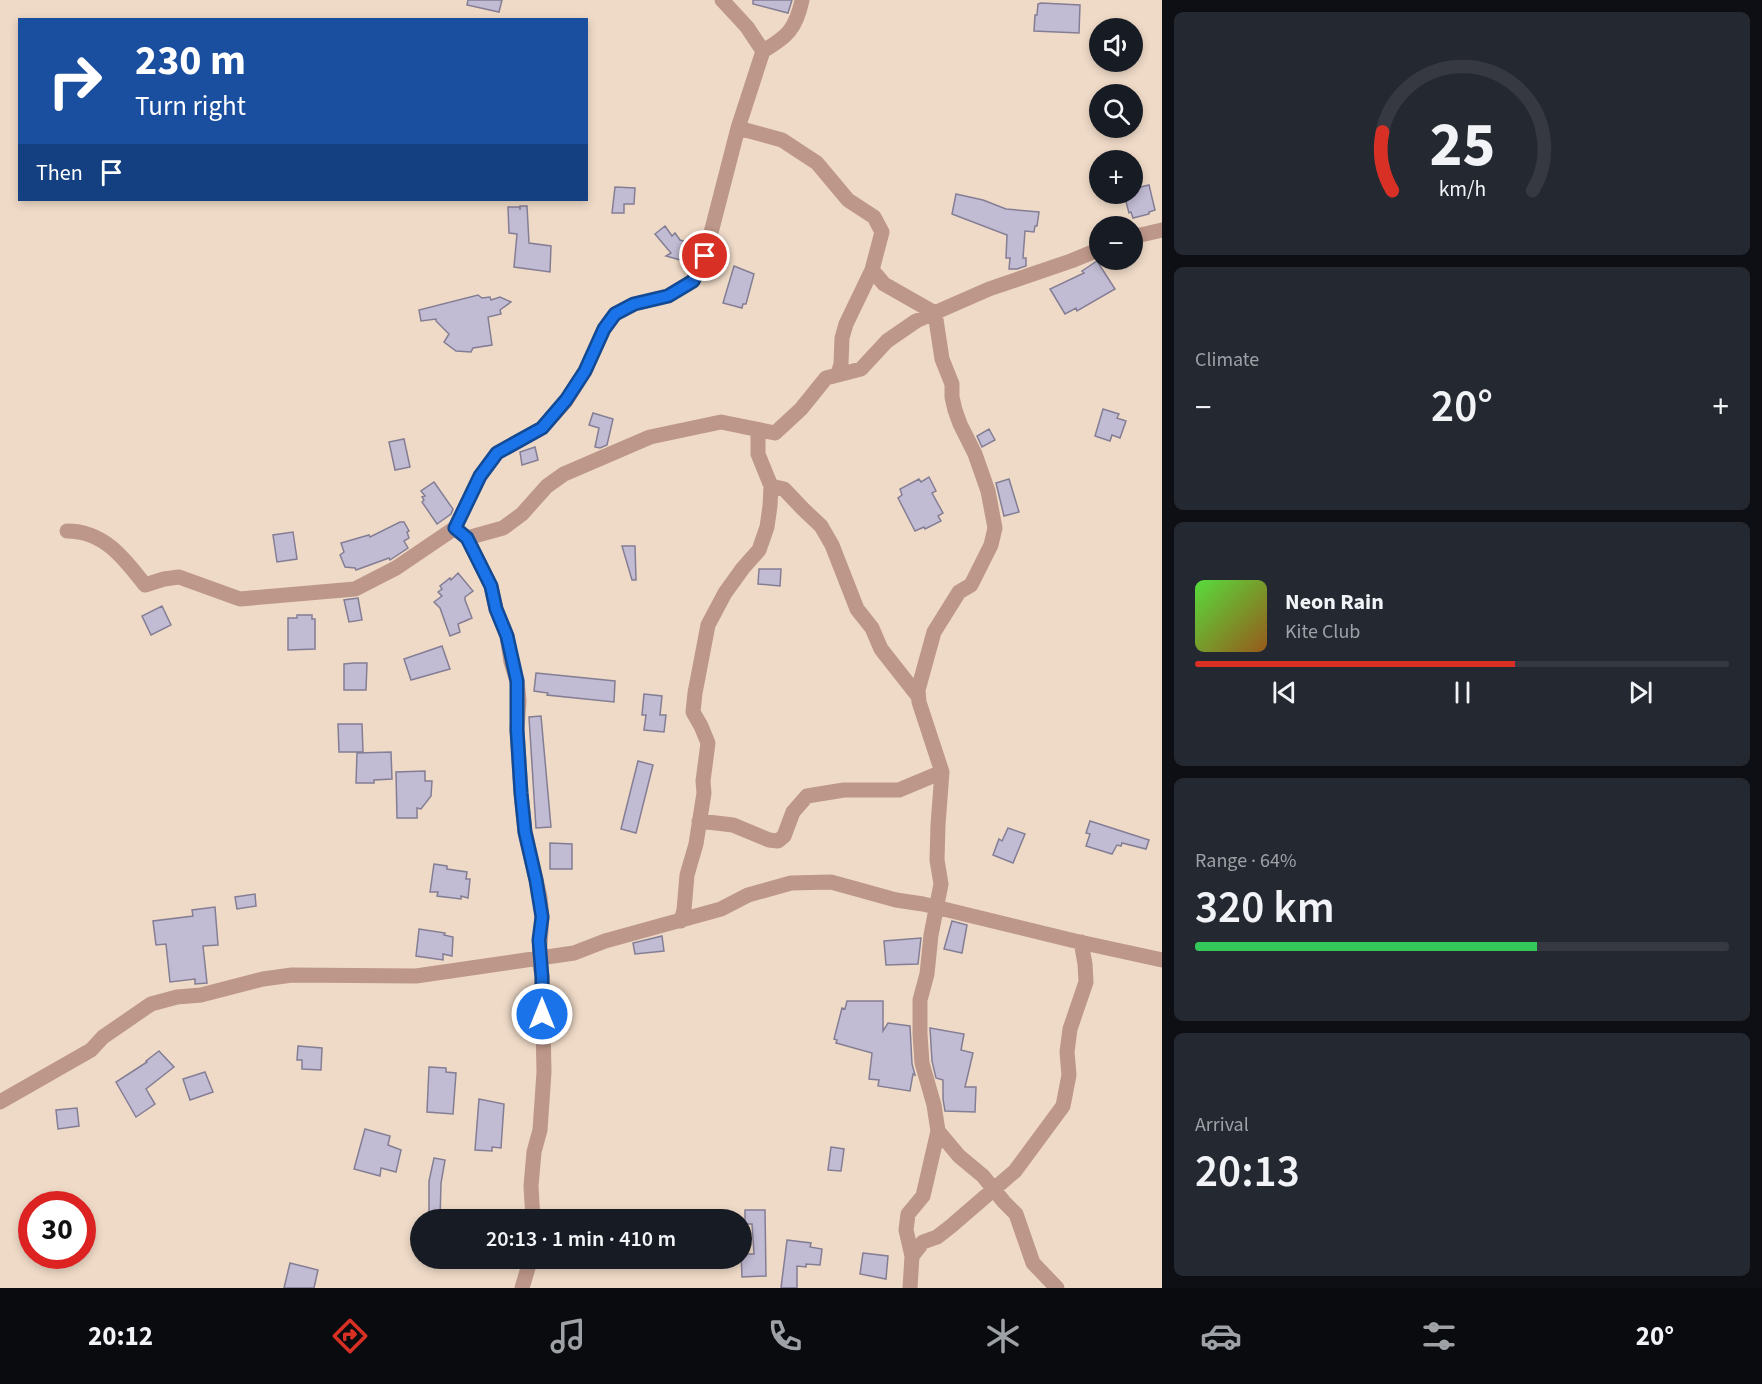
<!DOCTYPE html>
<html lang="en">
<head>
<meta charset="utf-8">
<style>
  :root { --surface:#171b24; --page:#242831; --text:#f1f3f6; --muted:#9ea1a6; --line:#363941; --accent:#d93025 }
  body { margin:0; font-family:"Source Sans 3",sans-serif; background:var(--page); color:var(--text); height:100vh; display:flex; flex-direction:column; font-size:22px; white-space:nowrap }
  * { box-sizing:border-box; margin:0 }
  p { font-size:20px; color:var(--muted) }
  .icon { flex:none; width:33px; height:33px; fill:none; stroke:currentColor; stroke-width:2; stroke-linecap:round; stroke-linejoin:round }
  .map { position:relative; flex:1; overflow:hidden }
  .side { display:flex; flex-direction:column; gap:12px; padding:12px; background:#0d0f14; width:600px }
  .side>* { flex:none }
  .top-card { position:absolute; left:18px; top:18px; width:570px; height:183px; border-radius:0px; box-shadow:0 3px 9px #0003; background:#1a4fa0; color:#fff; overflow:hidden }
  .controls { position:absolute; left:1089px; top:18px; display:grid; gap:12px }
  .controls a { display:grid; place-items:center; width:54px; height:54px; border-radius:50%; background:var(--surface); box-shadow:0 3px 9px #0003; font-size:30px }
  .speed { position:absolute; left:18px; top:1191px; display:flex; gap:12px; font-size:30px; font-weight:700; text-align:center }
  .speed>* { display:grid; place-content:center; width:78px; height:78px; border-radius:50%; background:var(--surface); box-shadow:0 3px 9px #0003; line-height:1 }
  .speed .limit { border:9px solid #d22; background:#fff; color:#111 }
  .pin { position:absolute; display:grid; place-items:center; width:51px; height:51px; color:#fff; margin:-26px; border:3px solid #fff; border-radius:50%; box-shadow:0 2px 6px #0007 }
  .me { position:absolute; width:66px; margin:-33px; rotate:0deg; stroke-linejoin:round; filter:drop-shadow(0 0 4px #0008) }
  .turn { display:flex; align-items:center; gap:21px; height:126px; padding:0 18px; font-size:27px }
  .turn .icon { width:78px; height:78px; stroke-width:2.5 }
  .turn b { display:block; font-size:42px; line-height:51px }
  .then { display:flex; align-items:center; height:57px; padding:0 18px; background:#0003; gap:12px; font-size:22px }
  .big { font-size:45px; font-weight:600; line-height:1.1 }
  .side .card { flex:1; display:flex; flex-direction:column; justify-content:center; gap:9px; min-width:0; padding:0 21px; border-radius:9px; background:var(--page) }
  .side .dial { align-items:center; gap:0 }
  .dial svg { height:156px; overflow:visible; fill:none; stroke:var(--line); stroke-width:7; stroke-linecap:round; text-anchor:middle }
  .dial text { fill:var(--text); stroke:none }
  .song { display:flex; align-items:center; gap:18px }
  .cover { width:72px; height:72px; border-radius:9px; background:linear-gradient(135deg,hsl(110 70% 55%),hsl(30 70% 35%)) }
  .played { height:6px; border-radius:3px; background:linear-gradient(90deg,var(--accent) 60%,var(--line) 60%) }
  .keys { display:flex; justify-content:space-around; direction:ltr }
  .heat { display:flex; justify-content:space-between; align-items:center; font-size:33px; direction:ltr }
  .charge { height:9px; border-radius:4px; background:linear-gradient(90deg,#34c759 64%,var(--line) 0) }
  .trip { position:absolute; left:410px; top:1209px; width:342px; height:60px; border-radius:30px; background:var(--surface); box-shadow:0 3px 9px #0003; font-weight:600; line-height:60px; text-align:center }
  .tabs { display:flex; height:96px; justify-content:space-around; align-items:center; background:#090b0e; color:var(--muted) }
  .tabs .icon { width:42px; height:42px }
  .tabs .active { color:var(--accent) }
  .tabs b { font-size:27px; color:var(--text) }
  main { display:flex; flex:1; min-height:0 }
  .map>svg:first-child { display:block }
</style>
</head>
<body>
<main>
<div class="map">
<svg width="1162" height="1288" viewBox="0 0 1162 1288">
  <rect width="100%" height="100%" fill="#efdac7"/>
  <path fill="#c1bbd3" stroke="#847e95" stroke-width="1.5" d="M468 0H502L499 12 467 5Z
    M753 0H792L788 13 753 4Z
    M1041 3 1080 5 1079 33 1034 31 1035 15H1037L1038 4Z
    M1149 185 1155 210 1149 212V214L1133 218 1131 212 1129 213 1124 194H1132V189Z
    M615 187 635 188 634 204H624V213H612Z
    M956 194 983 200 1006 209 1039 212 1037 226H1035L1034 232 1025 231 1023 258H1026V266L1017 269H1009L1010 258H1006L1007 235 952 214Z
    M520 206H527L529 243 551 246 550 272 514 267 517 234 509 233 508 207H520V210Z
    M665 226 672 236 675 233 680 240 698 245 691 263 666 256 671 253 655 234Z
    M1097 261 1115 289 1077 311 1076 308 1065 314 1050 289 1084 273 1082 271Z
    M734 266 754 274 746 304H743L742 308 723 303Z
    M478 295 482 298 490 297 491 300 500 297 511 302 500 310 501 314 488 317 492 345 473 348 471 352 456 351 444 342 449 334 436 321V319L421 321 419 310Z
    M1103 409 1119 414 1117 418 1126 421 1120 438 1112 435 1110 441 1095 436Z
    M593 413 613 419 607 445 600 448 595 447 599 428 589 425Z
    M989 429 995 440 982 447 977 436Z
    M404 439 410 467 395 470 389 442Z
    M535 447 538 460 522 465 520 452Z
    M929 477 936 491 932 493 943 513 938 516 941 521 925 529 924 527 915 531 898 498 902 495 900 489 919 479 921 482Z
    M1009 479 1019 512 1004 516 996 483Z
    M434 482 453 509 451 514 437 524 422 502 424 500 422 497 425 496 421 491Z
    M400 522H404L409 531 407 532 409 538 404 541 408 548 390 560 389 558 356 570 355 568 345 567 340 555 344 552 341 543 369 535 370 537Z
    M293 532 297 559 277 562 273 535Z
    M622 546H635L636 580H632Z
    M759 569H781L780 586 758 584Z
    M458 573 473 591 465 597V600L472 618 458 624 460 632 450 636 440 608 434 602 442 596 438 592 442 589 440 586 450 578 451 580Z
    M358 598 362 620 349 622 344 600Z
    M162 606 171 625 151 635 142 616Z
    M297 615H312V619H315V649L288 650V618H297Z
    M442 646 450 669 411 680 404 659Z
    M354 663H367L366 690H344V664Z
    M536 673 615 681 614 702 547 695 548 693 534 691Z
    M644 694 662 696 660 715H666L664 732 644 730 646 715H642Z
    M541 716 551 827 536 828 529 717Z
    M338 724H362L363 752H339Z
    M391 752 392 779 374 780V783H356L357 753Z
    M638 761 653 765 636 833 621 829Z
    M425 771V781H432L431 796 421 809 417 808V818H397L396 772Z
    M1090 821 1149 840 1146 849 1122 843 1121 846 1117 845 1112 854 1086 846 1090 834 1086 833Z
    M1008 828 1025 834 1013 863 993 855 999 839 1002 841Z
    M550 843 572 844V869H550Z
    M434 864 447 866V869L467 872 466 879H470L468 898 461 896V899L437 896 438 892H430Z
    M255 894 256 906 237 909 235 897Z
    M215 907 218 945 203 946 207 983 195 984V979L170 982 166 944 156 945 153 921 193 916 192 910Z
    M952 921 967 925 962 953 944 949Z
    M419 929 445 933 444 935 453 937 452 956 443 954V960L416 956Z
    M662 936 664 951 635 954 633 943Z
    M921 938 918 964 886 965 884 941Z
    M847 1001H883V1031L888 1023 910 1026 912 1064 915 1075 913 1074 910 1091 878 1086 879 1080 869 1079 872 1053 836 1043 837 1040 834 1039 842 1008 845 1009Z
    M930 1028 964 1034 961 1050 973 1053 965 1087H976L975 1112 945 1111 943 1099V1080L936 1078 932 1061Z
    M298 1046 322 1048 321 1070 302 1069V1060H297Z
    M159 1051 174 1067 146 1089 155 1104 136 1117 116 1082 147 1062 146 1061Z
    M429 1067 446 1068V1072L456 1073 453 1114 427 1112Z
    M205 1072 213 1092 190 1100 183 1079Z
    M479 1099 504 1104 501 1148 492 1147V1151L475 1150Z
    M77 1108 79 1126 58 1129 56 1110Z
    M365 1129 390 1136 388 1145 401 1150 396 1172 381 1168 380 1176 354 1169Z
    M831 1147 844 1149 841 1171 828 1170Z
    M434 1158 445 1160 441 1183 440 1220H429V1181Z
    M745 1210H765L766 1276 742 1277 741 1254H754L752 1224H745Z
    M787 1240 811 1243 810 1247 822 1249 820 1265 806 1264V1267L797 1266V1288H781Z
    M863 1253 888 1256 886 1279 860 1274Z
    M290 1263 318 1270 314 1288H284Z"/>
  <g fill="none" stroke-linecap="round" stroke-linejoin="round">
    <path stroke="#bd9789" stroke-width="15" d="M722 0 747 27 763 51
      M1132 237 1162 230
      M838 374 841 364 842 338 846 324 872 270
      M771 486 784 489 803 509 821 526 832 545 857 609 872 628 881 649 918 696
      M455 528 467 538 503 528 522 514 547 486 564 474 650 437 721 422 775 433 801 409 826 378 861 369 887 341 916 321 989 289 1071 261 1100 249
      M67 531C104 531 124 558 145 585L164 579 179 577 240 599 355 589 396 568 455 528 480 476 497 453 542 428 566 401 585 371 604 329 615 314 634 304 668 296 693 281 705 256 738 128 763 51C787 37 796 29 802 0
      M467 538 491 586 496 609 507 636 511 662 517 681 519 701 517 730 521 793 525 832 540 897 542 917 539 958 542 977 544 1072 540 1130 534 1152 531 1186 533 1220
      M942 772 938 825 937 860 941 884 931 935 927 974 920 1000V1034L922 1063 934 1105 938 1131 959 1156 983 1176 1004 1202 1016 1214 1033 1263 1057 1288
      M699 821 733 825 769 840 778 841 784 836 793 812 807 796 844 790H899L942 772 919 702 918 690 934 632 959 592 971 585 991 545 995 528 988 491 975 454 960 424 955 410 952 397V384L942 359 935 313 884 284 872 270 882 232 874 217 848 200 817 163 782 140 738 128
      M681 921 684 910 687 875 696 844 704 793 703 781 708 743 701 726 693 712 695 693 708 625 725 593 743 568 759 550 767 527 770 506 771 486 758 454V431
      M0 1102 91 1050 103 1037 151 1004 177 997 201 995 263 979 292 975 416 976 574 953 605 941 721 909 748 895 791 883 831 882 896 900 923 904 1075 941 1162 960
      M912 1256 923 1242 937 1237 950 1227 1015 1171 1063 1106 1069 1075 1067 1052 1070 1029 1086 982 1085 964 1081 942
      M522 1288 531 1258
      M910 1288 912 1256 906 1230 908 1214 923 1196 938 1131"/>
  </g>
  <g fill="none" stroke-linecap="round" stroke-linejoin="round">
    <defs>
      <path id="route" d="M542 1014V977L539 940 542 917 536 880 525 832 521 793 517 730V681L507 636 496 609 491 586 467 538 455 528 480 476 497 453 542 428 566 400 585 371 604 329 615 314 634 304 668 296 693 281 705 256"/>
    </defs>
    <use href="#route" stroke="#114b97" stroke-width="15"/>
    <use href="#route" stroke="#1a73e8" stroke-width="10"/>
  </g>
</svg>
<div class="controls">
<a><svg class="icon" aria-label="sound" viewBox="0 0 24 24"><path d="M4 9h4l5-4v14l-5-4H4zM17 9q2 3 0 6"/></svg></a>
<a><svg class="icon" aria-label="search" viewBox="0 0 24 24"><circle cx="10" cy="10" r="6"/><path d="M15 15l6 6"/></svg></a>
<a>+</a>
<a>−</a>
</div>
<div class="speed"><div class="limit">30</div></div>
<div class="pin" style="left:705px;top:256px;background:#d93025"><svg class="icon" aria-label="arrive" viewBox="0 0 24 24"><path d="M6 21V4h12l-3 4 3 4H6"/></svg></div>
<svg class="me" style="left:542px;top:1014px" viewBox="-20 -20 40 40"><circle r="17" fill="#1a73e8" stroke="#fff" stroke-width="3"/><path d="M0-11L8 9 0 5-8 9z" fill="#fff"/></svg>
<div class="trip">20:13 · 1 min · 410 m</div>
<div class="top-card">
<div class="turn"><svg class="icon" aria-label="right" viewBox="0 0 24 24"><path d="M7 20v-9h11M14 6l5 5-5 5"/></svg><div><b>230 m</b>Turn right</div></div>
<div class="then">Then<svg class="icon" aria-label="arrive" viewBox="0 0 24 24"><path d="M6 21V4h12l-3 4 3 4H6"/></svg></div>
</div>
</div>
<section class="side">
<div class="card dial"><svg viewBox="0 0 100 80">
<path d="M14 69A42 42 0 1 1 86 69"/>
<path d="M14 69A42 42 0 0 1 9 39" stroke="#d93025"/>
<text x="50" y="56" font-size="32" font-weight="700">25</text>
<text x="50" y="72" font-size="11">km/h</text>
</svg></div>
<div class="card"><p>Climate</p>
<div class="heat"><a>−</a><b class="big">20°</b><a>+</a></div>
</div>
<div class="card">
<div class="song"><i class="cover"></i><div><b>Neon Rain</b><p>Kite Club</p></div></div>
<div class="played"></div>
<div class="keys"><svg class="icon" aria-label="previous" viewBox="0 0 24 24"><path d="M18 5L8 12l10 7zM5 5v14"/></svg><svg class="icon" aria-label="pause" viewBox="0 0 24 24"><path d="M8 5v14M16 5v14"/></svg><svg class="icon" aria-label="next" viewBox="0 0 24 24"><path d="M6 5l10 7-10 7zM19 5v14"/></svg></div>
</div>
<div class="card"><p>Range · 64%</p><b class="big">320 km</b><div class="charge"></div></div>
<div class="card"><p>Arrival</p><b class="big">20:13</b></div>
</section>
</main>
<nav class="tabs">
<b>20:12</b>
<svg class="icon active" aria-label="directions" viewBox="0 0 24 24"><path d="M12 3l9 9-9 9-9-9zM9 14v-3h6M13 9l2 2-2 2"/></svg>
<svg class="icon" aria-label="music" viewBox="0 0 24 24"><path d="M9 18V5l10-2v13"/><circle cx="6" cy="18" r="3"/><circle cx="16" cy="16" r="3"/></svg>
<svg class="icon" aria-label="phone" viewBox="0 0 24 24"><path d="M5 4h4l2 5-3 2q2 4 5 5l2-3 5 2v4C11 20 4 13 5 4z"/></svg>
<svg class="icon" aria-label="climate" viewBox="0 0 24 24"><path d="M12 3v18M4 7l16 10M4 17L20 7"/></svg>
<svg class="icon" aria-label="car" viewBox="0 0 24 24"><path d="M5 17H2v-5l4-1 3-4h7l3 4 3 1v5h-3M9 17h6M6 11h13"/><circle cx="7" cy="17" r="2"/><circle cx="17" cy="17" r="2"/></svg>
<svg class="icon" aria-label="filters" viewBox="0 0 24 24"><path d="M4 7h16M4 17h16"/><circle cx="9" cy="7" r="2"/><circle cx="15" cy="17" r="2"/></svg>
<b>20°</b>
</nav>
</body>
</html>
